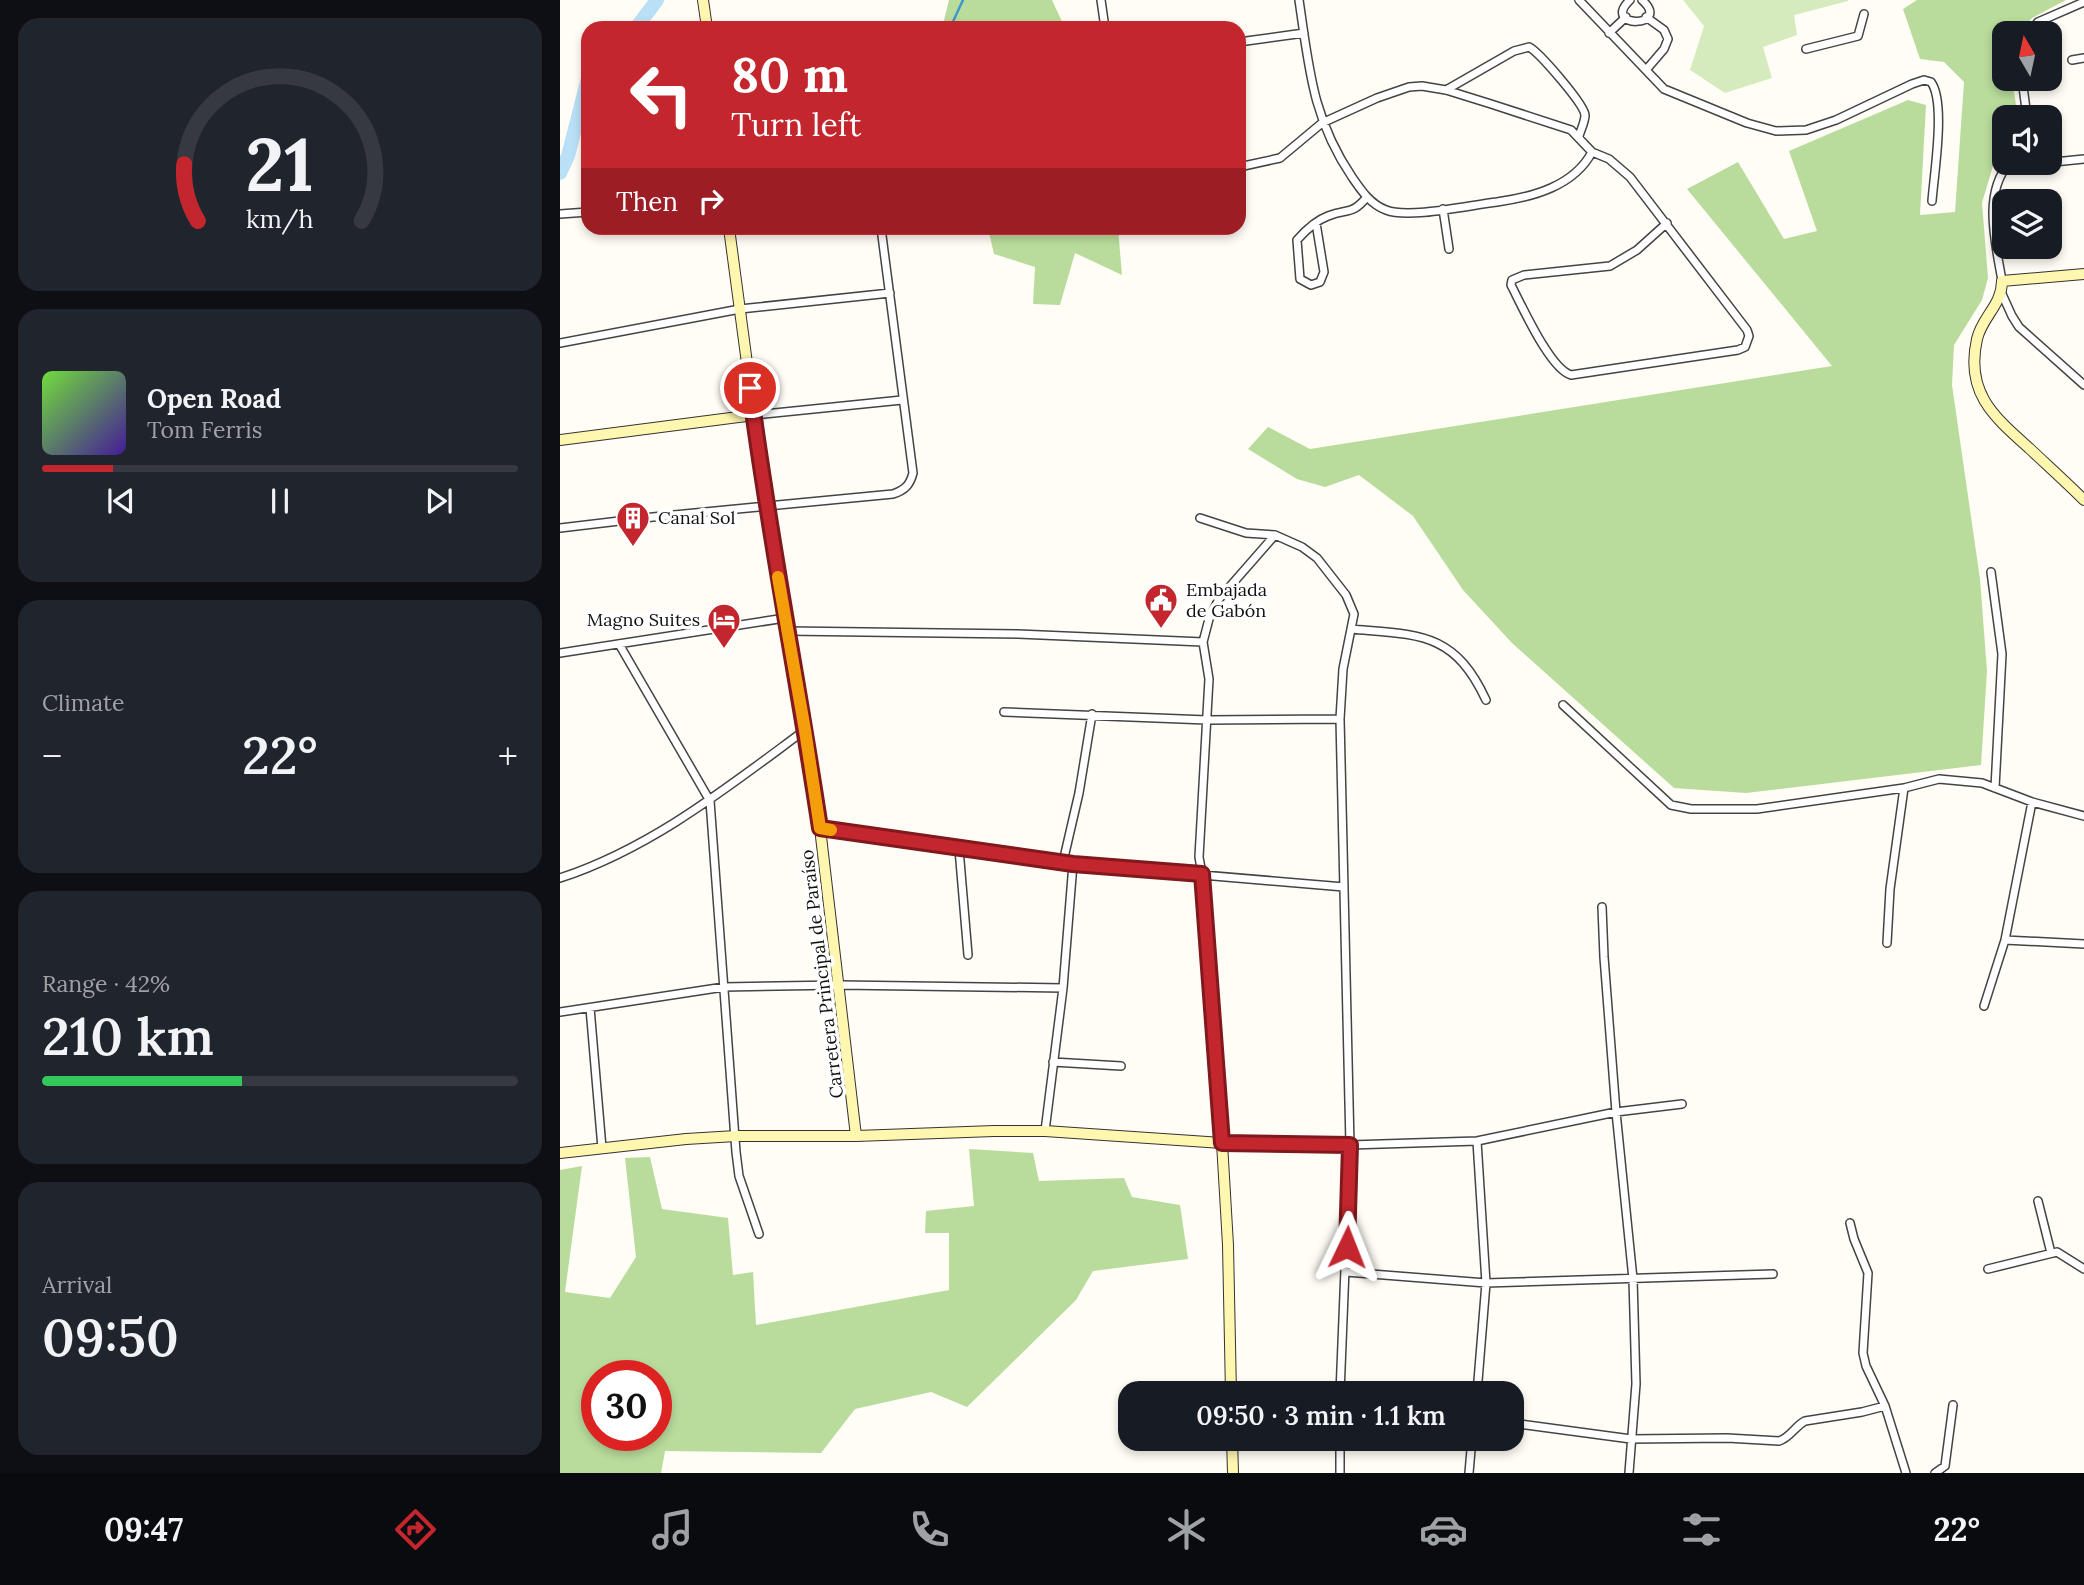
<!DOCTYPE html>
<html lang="en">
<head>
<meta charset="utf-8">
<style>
  :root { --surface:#171b24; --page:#20242c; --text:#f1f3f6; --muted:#9ea1a6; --line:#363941; --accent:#c4262e }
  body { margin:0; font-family:Lora,serif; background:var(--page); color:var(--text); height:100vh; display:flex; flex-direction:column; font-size:26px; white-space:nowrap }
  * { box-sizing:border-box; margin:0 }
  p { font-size:23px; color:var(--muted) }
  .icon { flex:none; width:38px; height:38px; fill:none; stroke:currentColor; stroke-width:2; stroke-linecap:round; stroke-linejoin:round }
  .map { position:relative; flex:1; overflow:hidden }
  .panel { display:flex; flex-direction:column; gap:18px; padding:18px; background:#0d0f14; width:560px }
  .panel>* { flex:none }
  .guide { position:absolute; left:21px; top:21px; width:665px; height:214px; border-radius:21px; box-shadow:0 4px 10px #0003; background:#c4262e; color:#fff; overflow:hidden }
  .needle { width:46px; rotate:351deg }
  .fabs { position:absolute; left:1432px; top:21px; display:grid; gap:14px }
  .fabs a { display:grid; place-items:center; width:70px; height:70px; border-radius:14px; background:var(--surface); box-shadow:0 4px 10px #0003; font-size:35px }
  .speed { position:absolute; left:21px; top:1360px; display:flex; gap:14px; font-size:35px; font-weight:700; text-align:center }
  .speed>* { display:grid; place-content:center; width:91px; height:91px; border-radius:50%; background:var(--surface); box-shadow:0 4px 10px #0003; line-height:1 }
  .speed .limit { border:10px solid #d22; background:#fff; color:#111 }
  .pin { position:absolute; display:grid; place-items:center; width:60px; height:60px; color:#fff; margin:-30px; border:4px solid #fff; border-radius:50%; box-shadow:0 2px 7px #0007 }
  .me { position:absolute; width:77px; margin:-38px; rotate:2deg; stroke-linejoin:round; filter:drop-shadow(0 0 5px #0008) }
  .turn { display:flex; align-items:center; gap:24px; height:147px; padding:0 35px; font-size:32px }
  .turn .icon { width:91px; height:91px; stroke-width:2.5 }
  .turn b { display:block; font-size:49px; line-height:60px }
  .then { display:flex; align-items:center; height:66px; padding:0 35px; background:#0003; gap:14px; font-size:26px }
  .big { font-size:52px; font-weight:600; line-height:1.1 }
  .panel .card { flex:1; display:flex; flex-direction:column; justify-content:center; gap:10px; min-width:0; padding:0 24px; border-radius:21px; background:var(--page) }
  .panel .dial { align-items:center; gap:0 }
  .dial svg { height:182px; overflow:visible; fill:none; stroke:var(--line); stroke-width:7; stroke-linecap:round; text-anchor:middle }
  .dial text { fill:var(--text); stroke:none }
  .song { display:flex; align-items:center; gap:21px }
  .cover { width:84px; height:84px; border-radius:10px; background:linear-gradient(135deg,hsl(100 70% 55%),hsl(260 70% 35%)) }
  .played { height:7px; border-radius:4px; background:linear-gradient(90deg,var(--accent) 15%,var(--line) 15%) }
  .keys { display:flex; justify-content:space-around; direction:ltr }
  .heat { display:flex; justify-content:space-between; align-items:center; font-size:38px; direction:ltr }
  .charge { height:10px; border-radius:5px; background:linear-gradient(90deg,#34c759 42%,var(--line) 0) }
  .trip { position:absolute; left:558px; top:1381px; width:406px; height:70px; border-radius:21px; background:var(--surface); box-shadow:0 4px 10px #0003; font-weight:600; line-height:70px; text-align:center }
  .tab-bar { display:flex; height:112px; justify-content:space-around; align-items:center; background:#090b0e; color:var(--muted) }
  .tab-bar .icon { width:49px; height:49px }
  .tab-bar .selected { color:var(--accent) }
  .tab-bar b { font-size:32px; color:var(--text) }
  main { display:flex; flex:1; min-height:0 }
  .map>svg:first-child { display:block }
</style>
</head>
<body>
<main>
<section class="panel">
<div class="card dial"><svg viewBox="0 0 100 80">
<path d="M14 69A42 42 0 1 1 86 69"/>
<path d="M14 69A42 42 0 0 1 8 44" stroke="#c4262e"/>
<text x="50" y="56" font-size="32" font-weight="700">21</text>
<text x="50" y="72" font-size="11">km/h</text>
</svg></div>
<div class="card">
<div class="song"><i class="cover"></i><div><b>Open Road</b><p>Tom Ferris</p></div></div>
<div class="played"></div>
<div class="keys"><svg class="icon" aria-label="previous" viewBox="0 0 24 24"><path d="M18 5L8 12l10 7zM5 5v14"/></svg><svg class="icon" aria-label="pause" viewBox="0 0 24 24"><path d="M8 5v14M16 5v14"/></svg><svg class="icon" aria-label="next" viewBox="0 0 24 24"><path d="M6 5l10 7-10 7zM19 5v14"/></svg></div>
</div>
<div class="card"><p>Climate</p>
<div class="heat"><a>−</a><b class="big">22°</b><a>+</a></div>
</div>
<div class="card"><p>Range · 42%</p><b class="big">210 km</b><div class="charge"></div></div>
<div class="card"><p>Arrival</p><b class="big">09:50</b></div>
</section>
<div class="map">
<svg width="1524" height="1473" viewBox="0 0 1524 1473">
  <rect width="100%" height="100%" fill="#fffdf5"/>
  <path fill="#d5ebbd" d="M1123 0H1288V1L1234 15 1237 35 1203 47 1212 78 1165 93 1130 70 1144 26Z"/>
  <path fill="#b9dc9c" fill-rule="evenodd" d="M389 0H492L505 28H382Z
    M1357 0H1506L1472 18 1458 33H1444V79H1452L1456 105 1455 117H1444V148L1433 166 1422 203 1428 278 1422 300 1394 345 1392 385 1420 579 1427 671 1421 765 1186 793 1114 788 952 643 903 590 853 516 799 475 765 487 737 479 688 449 708 427 750 449 1272 366 1127 189 1178 162 1224 239 1257 231 1229 151 1348 100 1366 105 1360 215 1395 212 1404 82 1384 62 1360 59 1343 9Z
    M428 228H558L562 275 515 253 500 305 473 304 475 267 434 254Z
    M409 1149 473 1153 479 1181 564 1178 572 1197 620 1205 628 1259 533 1271 516 1300 407 1407 371 1392 295 1409 261 1453 105 1451 101 1473H0V1170L22 1166 5 1292 50 1298 76 1257 65 1158 90 1157 102 1209 168 1218 173 1275 193 1272 196 1325 389 1290V1233H365L366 1211 414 1206ZM37 1376H96V1435H37Z"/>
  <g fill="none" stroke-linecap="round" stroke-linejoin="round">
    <path stroke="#3f96cf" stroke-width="2.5" d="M390 28 403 0"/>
    <path stroke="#b9e0f7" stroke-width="14" d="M76 28 97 0
      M0 173 8 156 28 78"/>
    <defs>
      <path id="street" d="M541 0 545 28
        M739 0C749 67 752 118 792 177 801 190 810 204 826 210 849 219 910 205 937 202 973 197 1014 186 1032 152
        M1019 0 1104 89 1187 123 1216 131 1246 130 1276 120 1352 84 1364 80 1371 82C1386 102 1374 174 1372 201
        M1070 0C1040 29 1113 28 1082 0
        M1049 33 1066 17
        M1469 33 1478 22 1524 2
        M679 42 744 33
        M1246 49 1298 36 1304 14
        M1512 60 1524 58
        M1086 70 1104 49 1108 39 1104 30 1086 17
        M1462 79 1467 117
        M886 90 954 51 969 47C979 52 1024 104 1025 115 1025 122 1021 129 1019 136
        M1455 163 1465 165 1524 159
        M679 167 720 158 762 123 817 98 849 87 862 86 886 90 931 104 1011 130 1032 152 1049 159 1070 177 1187 330 1189 336 1185 347 1178 350 1011 375C990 369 962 306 951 285L952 280 964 275 1050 266 1077 250 1107 223
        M883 209 889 249
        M0 214 28 212
        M756 223 764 272 760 282 751 285 740 279 737 240C745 231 757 220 768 216 788 208 791 216 807 197
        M1442 281C1436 244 1422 195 1449 163
        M1442 294 1452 316 1459 327 1524 385
        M0 343 180 309 330 293
        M194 415 342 400
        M640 518 686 533 715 535 742 547 757 558 786 595 794 614 783 669 780 719
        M0 528 93 517 333 494C345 490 350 485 353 473L321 228
        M1431 572 1442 654 1435 788
        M791 629C858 635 894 631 926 700
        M227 631 458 634 643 642 649 679 639 857 642 874 662 1143 790 1145 917 1141 1056 1112 1122 1104
        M643 642 649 619 659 599 715 535
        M59 644 150 801 176 1152 179 1176 199 1234
        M0 653 225 618
        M1003 705 1111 805 1131 809H1197L1344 788 1379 779 1422 783 1472 802 1524 816
        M444 712 647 720 780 719 790 1145 780 1393
        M260 828 513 864 784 887
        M399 849 408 955
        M503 862 519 793 532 714
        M0 878C92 848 169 786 245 730
        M1042 907 1044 957 1056 1112 1073 1279 1076 1384 1069 1473
        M1445 940 1524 944
        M1327 943 1330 889 1344 788
        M1424 1006 1445 940 1472 802
        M30 1008 42 1148
        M0 1012 164 987 280 985 503 988
        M493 1062 561 1066
        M485 1131 503 988 513 864
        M1478 1201 1491 1253
        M1290 1223 1294 1239 1308 1273 1303 1353 1306 1366 1325 1406 1346 1473
        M1428 1269 1497 1252 1524 1269
        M786 1272 926 1283 1213 1274
        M671 1390 706 1393
        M917 1393 926 1283 917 1141
        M952 1423 1071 1439 1167 1438 1219 1441C1230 1438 1235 1426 1245 1421L1302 1412 1325 1406
        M780 1438V1473
        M909 1473 912 1438
        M1375 1473 1385 1466 1393 1405"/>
      <path id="secondary" d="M143 0 147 28
        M169 228 206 506 245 730 260 828 296 1136
        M1524 274 1442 281C1442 305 1422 317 1417 339 1405 392 1433 416 1469 448 1487 465 1506 482 1524 500
        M0 440 194 415
        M0 1153 126 1139 176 1136H296L434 1131H485L662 1143 668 1245 671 1393
        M672 1438 673 1473"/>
    </defs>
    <use href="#street" stroke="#444" stroke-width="10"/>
    <use href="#secondary" stroke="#333" stroke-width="12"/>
    <use href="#street" stroke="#fff" stroke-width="7"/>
    <use href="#secondary" stroke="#fff6b0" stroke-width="10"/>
  </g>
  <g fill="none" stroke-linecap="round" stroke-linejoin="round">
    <defs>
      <path id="route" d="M190 388C209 536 238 681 260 828L513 864 642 874 662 1143 790 1145 787 1247"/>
    </defs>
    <use href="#route" stroke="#7f191e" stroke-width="18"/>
    <use href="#route" stroke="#c4262e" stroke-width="12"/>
    <path stroke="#f59e0b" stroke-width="12" d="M218 577 245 730 260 828 271 830"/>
  </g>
  <defs>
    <symbol id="building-pin" viewBox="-11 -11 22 30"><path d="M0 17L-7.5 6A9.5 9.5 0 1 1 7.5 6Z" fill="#c4262e" stroke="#fff"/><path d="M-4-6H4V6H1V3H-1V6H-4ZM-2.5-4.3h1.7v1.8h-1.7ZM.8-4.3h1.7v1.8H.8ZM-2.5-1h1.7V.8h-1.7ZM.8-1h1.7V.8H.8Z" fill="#fff"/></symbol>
    <symbol id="civic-pin" viewBox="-11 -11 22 30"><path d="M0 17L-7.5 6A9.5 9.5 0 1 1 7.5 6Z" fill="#c4262e" stroke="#fff"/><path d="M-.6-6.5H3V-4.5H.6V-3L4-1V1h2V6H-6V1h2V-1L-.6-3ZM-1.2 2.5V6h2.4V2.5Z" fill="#fff"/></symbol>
    <symbol id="hotel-pin" viewBox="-11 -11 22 30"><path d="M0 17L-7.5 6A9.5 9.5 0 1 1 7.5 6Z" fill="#c4262e" stroke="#fff"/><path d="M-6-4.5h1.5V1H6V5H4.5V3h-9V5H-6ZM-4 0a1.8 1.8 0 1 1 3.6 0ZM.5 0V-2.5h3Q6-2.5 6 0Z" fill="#fff"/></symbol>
  </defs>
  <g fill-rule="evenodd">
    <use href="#building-pin" x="54" y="499" width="38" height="52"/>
    <use href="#civic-pin" x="582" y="581" width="38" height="52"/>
    <use href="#hotel-pin" x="145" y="601" width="38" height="52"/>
  </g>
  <g text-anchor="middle" stroke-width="7" stroke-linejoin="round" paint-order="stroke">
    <g font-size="18" fill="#111" stroke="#fff" text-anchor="start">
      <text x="98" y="524">Canal Sol</text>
      <text x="626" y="596">Embajada<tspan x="626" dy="21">de Gabón</tspan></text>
      <text x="140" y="626" text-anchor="end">Magno Suites</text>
    </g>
    <g font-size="18" fill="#111" stroke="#fff">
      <text transform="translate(262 974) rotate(-97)" y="6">Carretera Principal de Paraíso</text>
    </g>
  </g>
</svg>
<div class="fabs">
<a><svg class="needle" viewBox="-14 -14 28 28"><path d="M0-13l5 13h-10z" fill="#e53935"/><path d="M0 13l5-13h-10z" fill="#9ea1a6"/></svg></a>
<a><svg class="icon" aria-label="sound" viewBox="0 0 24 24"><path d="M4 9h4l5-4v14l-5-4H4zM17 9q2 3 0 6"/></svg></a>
<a><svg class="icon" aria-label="layers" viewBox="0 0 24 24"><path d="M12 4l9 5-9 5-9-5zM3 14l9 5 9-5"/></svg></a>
</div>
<div class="speed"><div class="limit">30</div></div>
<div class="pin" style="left:190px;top:388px;background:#d93025"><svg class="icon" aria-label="arrive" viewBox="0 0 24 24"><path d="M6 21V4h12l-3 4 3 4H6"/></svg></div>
<svg class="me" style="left:787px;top:1247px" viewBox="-20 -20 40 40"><path d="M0-17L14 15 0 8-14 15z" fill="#c4262e" stroke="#fff" stroke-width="4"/></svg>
<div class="trip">09:50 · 3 min · 1.1 km</div>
<div class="guide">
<div class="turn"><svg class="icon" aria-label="left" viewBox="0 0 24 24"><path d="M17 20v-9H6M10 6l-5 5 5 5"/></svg><div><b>80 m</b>Turn left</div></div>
<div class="then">Then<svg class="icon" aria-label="right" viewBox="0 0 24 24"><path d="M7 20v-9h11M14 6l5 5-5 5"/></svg></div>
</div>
</div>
</main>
<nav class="tab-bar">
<b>09:47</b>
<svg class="icon selected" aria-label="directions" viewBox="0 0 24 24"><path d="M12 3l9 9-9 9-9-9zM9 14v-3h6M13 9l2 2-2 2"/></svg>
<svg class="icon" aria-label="music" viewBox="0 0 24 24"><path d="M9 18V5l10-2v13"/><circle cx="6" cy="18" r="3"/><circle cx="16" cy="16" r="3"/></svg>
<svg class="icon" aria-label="phone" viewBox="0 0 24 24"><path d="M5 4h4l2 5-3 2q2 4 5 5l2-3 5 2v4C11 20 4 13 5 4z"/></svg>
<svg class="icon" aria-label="climate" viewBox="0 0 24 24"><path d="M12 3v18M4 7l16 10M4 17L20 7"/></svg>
<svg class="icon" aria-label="car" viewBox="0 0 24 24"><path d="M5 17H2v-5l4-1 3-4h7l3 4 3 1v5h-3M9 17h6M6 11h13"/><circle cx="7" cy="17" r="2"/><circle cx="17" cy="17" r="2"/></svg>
<svg class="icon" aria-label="filters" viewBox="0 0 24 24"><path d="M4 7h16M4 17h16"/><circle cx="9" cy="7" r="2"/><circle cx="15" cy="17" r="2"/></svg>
<b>22°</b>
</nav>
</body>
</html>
